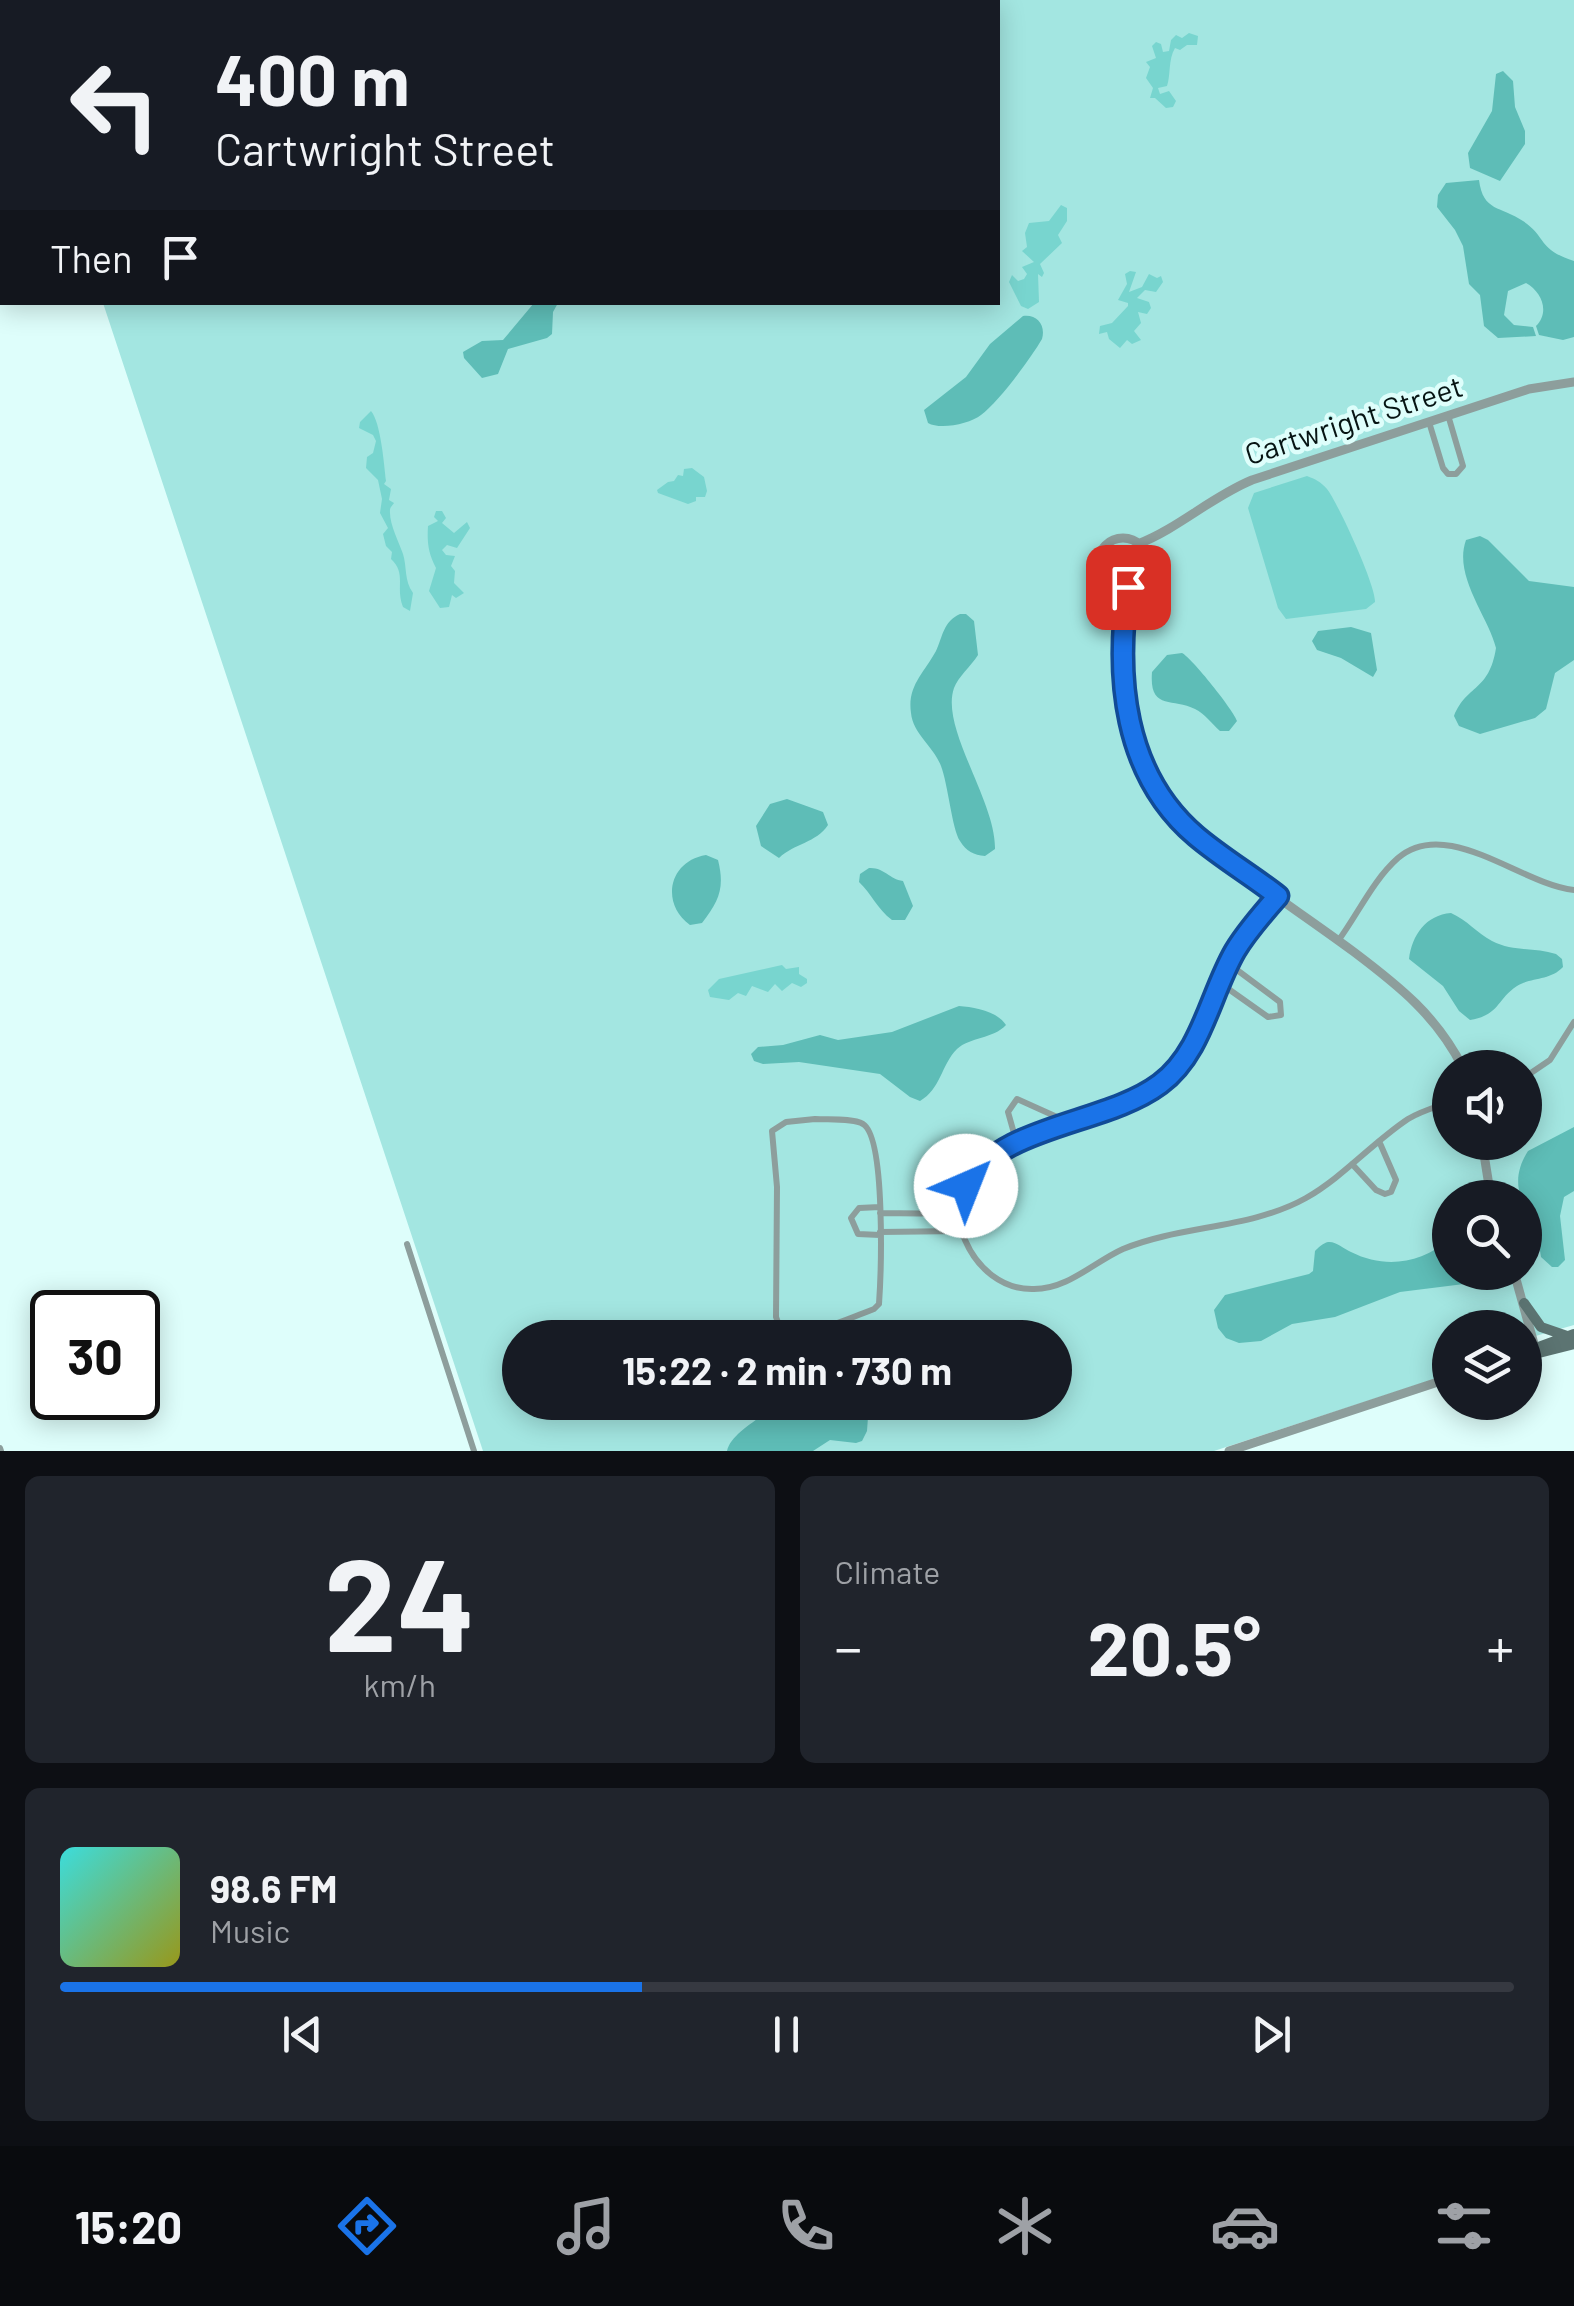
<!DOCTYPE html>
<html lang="en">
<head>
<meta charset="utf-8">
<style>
  :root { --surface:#171b24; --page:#20242c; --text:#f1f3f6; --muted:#9ea1a6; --line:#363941; --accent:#1a73e8 }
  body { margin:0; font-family:Barlow,sans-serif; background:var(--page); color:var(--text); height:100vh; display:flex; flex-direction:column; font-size:38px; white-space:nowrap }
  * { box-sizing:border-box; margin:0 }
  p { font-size:32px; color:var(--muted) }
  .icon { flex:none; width:55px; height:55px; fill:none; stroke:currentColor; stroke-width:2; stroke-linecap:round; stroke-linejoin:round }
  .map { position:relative; height:1451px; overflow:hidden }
  .drawer { display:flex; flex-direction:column; gap:25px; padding:25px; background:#0d0f14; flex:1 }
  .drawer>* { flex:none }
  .banner { position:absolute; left:0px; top:0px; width:1000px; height:305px; box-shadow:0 5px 25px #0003; background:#171b24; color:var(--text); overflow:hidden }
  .buttons { position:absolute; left:1432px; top:1050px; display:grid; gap:20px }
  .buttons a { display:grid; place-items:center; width:110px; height:110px; border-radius:50%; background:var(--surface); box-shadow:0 5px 25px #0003; font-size:50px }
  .speed { position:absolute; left:30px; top:1290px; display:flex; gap:20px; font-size:50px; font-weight:700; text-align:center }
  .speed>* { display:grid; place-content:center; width:130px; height:130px; border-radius:50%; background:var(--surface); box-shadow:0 5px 25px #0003; line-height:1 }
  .speed .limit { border:5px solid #111; border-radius:15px; background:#fff; color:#111 }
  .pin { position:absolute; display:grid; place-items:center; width:85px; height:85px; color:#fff; margin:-42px; border-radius:20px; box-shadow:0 5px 15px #0006 }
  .me { position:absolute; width:110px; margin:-55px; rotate:44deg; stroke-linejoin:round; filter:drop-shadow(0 0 8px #0008) }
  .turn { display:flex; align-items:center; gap:35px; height:210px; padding:0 50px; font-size:45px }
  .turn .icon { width:130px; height:130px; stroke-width:2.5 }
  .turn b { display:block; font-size:70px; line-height:85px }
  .then { display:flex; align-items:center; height:95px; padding:0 50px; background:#0003; gap:20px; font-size:38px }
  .big { font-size:75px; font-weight:700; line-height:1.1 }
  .drawer .card { flex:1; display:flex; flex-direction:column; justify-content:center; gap:15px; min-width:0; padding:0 35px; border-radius:15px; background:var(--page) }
  .drawer .dial { align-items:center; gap:0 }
  .dial b { font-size:130px; line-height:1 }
  .song { display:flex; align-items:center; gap:30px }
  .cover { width:120px; height:120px; border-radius:15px; background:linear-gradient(135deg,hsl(180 70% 55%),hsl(60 70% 35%)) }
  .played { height:10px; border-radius:5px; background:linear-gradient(90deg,var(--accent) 40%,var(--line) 40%) }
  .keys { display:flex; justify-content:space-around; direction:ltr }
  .heat { display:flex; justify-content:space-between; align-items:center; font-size:55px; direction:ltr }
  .drawer .tiles { flex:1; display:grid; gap:25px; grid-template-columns:1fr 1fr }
  .card:last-child { grid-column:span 2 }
  .trip { position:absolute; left:502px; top:1320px; width:570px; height:100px; border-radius:50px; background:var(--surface); box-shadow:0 5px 25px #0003; font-weight:700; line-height:100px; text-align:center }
  .dock { display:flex; height:160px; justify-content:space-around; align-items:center; background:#090b0e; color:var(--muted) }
  .dock .icon { width:70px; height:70px }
  .dock .current { color:var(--accent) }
  .dock b { font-size:45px; color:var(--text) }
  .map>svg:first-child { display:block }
</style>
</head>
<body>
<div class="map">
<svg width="1574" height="1451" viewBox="0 0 1574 1451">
  <rect width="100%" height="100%" fill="#defefb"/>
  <path fill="#a3e6e1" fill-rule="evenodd" d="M53 0H1574V1325L1525 1339V1328H1450V1374L1214 1451H483L103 303 998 302V2H50ZM1450 1068H1525V1142H1450ZM1450 1198H1525V1272H1450ZM520 1338H1055V1402H520Z"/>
  <path fill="#78d5cf" d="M1189 33 1198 36 1197 45H1187L1180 50 1175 48C1168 60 1171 74 1167 86L1158 88 1160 94 1169 91 1176 101 1173 107 1166 108 1155 98H1150L1153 88 1146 78 1150 67 1146 62 1156 58 1152 46 1156 42 1161 44 1163 52 1169 51 1171 40 1176 35 1182 38Z
    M1061 205 1067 208V221L1058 235 1062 243 1040 264 1044 273 1042 277 1038 274 1039 302 1028 309 1021 306 1009 282 1012 275 1018 281 1024 279 1027 274 1022 267 1034 262 1022 251 1027 247 1025 233 1029 223 1049 221Z
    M1130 271 1136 272 1129 292 1142 287 1149 274 1157 278 1161 276 1163 282 1156 292 1145 290 1137 298 1149 302 1151 308 1147 314 1138 312 1141 323 1134 331 1141 340 1132 344 1127 340 1120 348 1109 339 1107 332 1099 334 1100 326 1112 323 1128 306V303L1118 300 1127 284 1125 274Z
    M371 411C381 423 384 464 386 481L384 484 391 489 389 500 394 503C393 505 390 507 390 510 389 524 399 542 403 554 407 566 404 581 413 593L410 611 403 607C395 587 407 574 391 559L392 552 386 546 383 534 388 528 380 513 382 499 378 480 366 468 367 457 373 453 376 441 373 435 359 428 360 422Z
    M692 468 704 477 707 491 705 497H696V501L688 504 658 493 657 490 668 482 674 481 678 475 683 476 684 469Z
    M1307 476C1315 479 1321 482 1327 489 1338 503 1376 586 1375 602L1366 609 1286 619 1278 608 1248 508 1254 493Z
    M436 511H442L446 518 442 523 454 533 467 522 470 528 457 548 447 545 442 550 446 555 455 556 451 566 455 571 454 583 464 593 456 598 452 595 449 607 440 608 429 591 436 568C428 553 427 542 428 526L438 521 434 517Z
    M782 965 786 969 799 967V974L807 979V983L801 987 792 983 782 991 775 984 768 992 752 986 746 996 738 993 729 1000 710 997 708 990 719 979Z"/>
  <path fill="#5ebdb7" d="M1503 71 1513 81 1515 107 1525 131V144L1500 181 1470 168 1468 153 1492 111 1496 74Z
    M1479 180C1483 212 1501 206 1523 221 1547 237 1537 249 1574 261V337L1563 340 1539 335 1536 326C1550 312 1542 292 1526 283L1508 291 1504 315 1514 325 1533 327 1536 336 1498 338 1484 326 1480 295 1469 284 1463 246 1455 230 1437 207 1438 195 1446 183Z
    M534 303H558L553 312 552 334 547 338 508 349 498 374 482 378 464 358 463 352 482 341 503 340Z
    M1023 316C1037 314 1046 325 1042 339 1031 358 998 403 981 415 970 424 940 430 928 423L924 410 966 377 990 344Z
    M1480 536 1488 540 1529 581 1574 587V660L1555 673 1546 709 1535 718 1480 734 1459 726 1454 716C1467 684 1489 692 1496 648 1488 616 1453 576 1466 540Z
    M960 614H966L974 621 978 655C971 666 958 677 954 688 940 728 996 801 995 849L985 856C974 855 966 851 960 841 952 829 948 784 941 766 934 747 913 734 911 713 907 686 924 673 936 651 943 636 943 622 960 614Z
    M1351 627 1371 633 1377 670 1373 677 1341 658 1317 650 1312 641 1318 631Z
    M1182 653C1191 657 1235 712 1237 721L1229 731H1220C1212 724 1205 714 1195 709 1172 697 1149 711 1152 672L1167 655Z
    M787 799 823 812 828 825C816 843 795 843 779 858L761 846 756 826 770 804Z
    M706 855 718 860C725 888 719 901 702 923L690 925C660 903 669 861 706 855Z
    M869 868C884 867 889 879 903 881L913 906 905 920H892C877 909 872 894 859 882L860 874Z
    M1451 913C1467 920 1477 933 1492 941 1513 952 1535 947 1556 954L1562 959 1563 967C1550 981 1531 977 1517 986 1496 1000 1500 1015 1470 1020L1459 1011 1443 986 1409 959C1412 935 1426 915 1451 913Z
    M959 1006C974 1007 997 1011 1006 1025 993 1039 970 1037 957 1049 941 1065 941 1089 920 1101L910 1097 880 1074 799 1062 763 1064 754 1061 751 1054 758 1047 783 1045 820 1035 838 1040 892 1032Z
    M1574 1127V1191L1564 1197 1560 1216 1565 1260 1558 1267H1552L1541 1257 1537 1232 1525 1205V1198L1521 1197C1515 1181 1519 1165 1528 1151Z
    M1450 1239V1272L1478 1273 1464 1284 1400 1292 1335 1317 1292 1324 1261 1341 1239 1343 1226 1338 1218 1328 1214 1310 1225 1295 1309 1274 1313 1271 1315 1251C1318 1248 1323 1243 1328 1242 1336 1241 1344 1249 1351 1252 1385 1269 1420 1264 1450 1239Z
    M778 1402 869 1403 867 1431 862 1441 856 1443 830 1440 813 1451H727C731 1432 763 1418 778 1402Z"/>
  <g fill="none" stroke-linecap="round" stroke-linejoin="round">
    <path stroke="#8d9e9c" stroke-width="6" d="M1429 422 1443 468 1448 474H1456L1463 466 1448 415
      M1277 897C1263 914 1247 932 1235 951 1210 996 1201 1056 1156 1087 1100 1125 978 1128 962 1203 959 1215 959 1228 965 1240 977 1268 1002 1290 1034 1289 1068 1289 1094 1262 1123 1249 1181 1225 1251 1229 1306 1198 1343 1177 1372 1143 1408 1119 1421 1111 1436 1107 1450 1102
      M1338 941C1358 914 1373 880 1398 858 1447 816 1520 884 1574 890
      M1220 983 1268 1017 1281 1015 1280 1002 1229 964
      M1525 1077 1550 1060 1574 1022
      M815 1119C828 1120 852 1118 863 1124 886 1138 881 1275 879 1304L874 1309C849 1318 803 1342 779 1325L776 1317 777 1187 772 1131 786 1122Z
      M1017 1144 1008 1112 1017 1099 1057 1117 1065 1126
      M1352 1164 1376 1190 1385 1194 1391 1192 1396 1180 1379 1141
      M880 1213 960 1214
      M880 1232 961 1231
      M880 1235 858 1234 851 1218 859 1208 880 1207
      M407 1244 474 1451
      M0 1448 1 1451"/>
    <path stroke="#8d9e9c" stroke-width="9" d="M1098 563a25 25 0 1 1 50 0a25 25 0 1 1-50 0Z
      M1138 544C1179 528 1211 497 1252 480L1529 389 1574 382
      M1113 586 1122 614
      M1129 587C1095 800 1205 842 1354 952 1399 986 1437 1016 1463 1068
      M1482 1142 1491 1198
      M1514 1272 1536 1351
      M1229 1451 1450 1378"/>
    <path stroke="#5c7472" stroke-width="10" d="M1524 1303 1541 1327 1567 1336
      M1525 1352 1574 1334
      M1531 1355 1574 1344"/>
  </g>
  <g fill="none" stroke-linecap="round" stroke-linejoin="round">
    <defs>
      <path id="route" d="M966 1186C1001 1124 1105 1125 1160 1084 1202 1053 1210 994 1235 951 1247 931 1263 913 1278 896 1251 875 1222 858 1196 836 1123 774 1115 676 1128 587"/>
    </defs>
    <use href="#route" stroke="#114b97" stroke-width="25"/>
    <use href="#route" stroke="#1a73e8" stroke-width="18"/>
  </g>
  <g text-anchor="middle" stroke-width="9" stroke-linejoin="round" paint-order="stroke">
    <g font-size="30" fill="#061413" stroke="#defefb">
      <text transform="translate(1354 421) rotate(-18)" y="10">Cartwright Street</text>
    </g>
  </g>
</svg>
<div class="buttons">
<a><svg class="icon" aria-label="sound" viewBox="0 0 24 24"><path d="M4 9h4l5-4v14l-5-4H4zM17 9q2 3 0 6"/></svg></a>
<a><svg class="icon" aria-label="search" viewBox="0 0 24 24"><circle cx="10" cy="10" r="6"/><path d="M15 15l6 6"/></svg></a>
<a><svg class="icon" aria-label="layers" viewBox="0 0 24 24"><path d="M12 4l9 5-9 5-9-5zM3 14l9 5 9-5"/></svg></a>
</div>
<div class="speed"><div class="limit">30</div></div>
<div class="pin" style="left:1128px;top:587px;background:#d93025"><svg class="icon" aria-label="arrive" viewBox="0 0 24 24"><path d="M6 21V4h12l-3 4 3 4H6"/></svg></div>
<svg class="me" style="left:966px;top:1186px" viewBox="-20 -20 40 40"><circle r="19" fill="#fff"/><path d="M0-13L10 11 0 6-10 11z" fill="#1a73e8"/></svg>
<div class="trip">15:22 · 2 min · 730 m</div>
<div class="banner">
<div class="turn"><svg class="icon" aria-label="left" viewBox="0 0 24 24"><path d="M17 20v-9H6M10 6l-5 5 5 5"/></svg><div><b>400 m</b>Cartwright Street</div></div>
<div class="then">Then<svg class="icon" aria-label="arrive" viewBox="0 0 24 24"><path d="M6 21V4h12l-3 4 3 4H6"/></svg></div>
</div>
</div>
<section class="drawer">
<div class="tiles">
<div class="card dial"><b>24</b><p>km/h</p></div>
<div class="card"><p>Climate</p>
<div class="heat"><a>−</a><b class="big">20.5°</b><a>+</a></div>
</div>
<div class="card">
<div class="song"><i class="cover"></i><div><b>98.6 FM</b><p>Music</p></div></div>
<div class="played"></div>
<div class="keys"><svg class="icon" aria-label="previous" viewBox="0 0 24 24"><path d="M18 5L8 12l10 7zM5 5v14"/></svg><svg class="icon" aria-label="pause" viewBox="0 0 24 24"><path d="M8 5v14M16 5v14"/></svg><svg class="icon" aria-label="next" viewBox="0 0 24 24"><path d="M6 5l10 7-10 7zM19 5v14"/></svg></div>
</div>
</div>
</section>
<nav class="dock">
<b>15:20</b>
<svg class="icon current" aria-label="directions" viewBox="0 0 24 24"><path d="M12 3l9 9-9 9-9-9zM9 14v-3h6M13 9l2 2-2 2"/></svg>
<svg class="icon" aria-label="music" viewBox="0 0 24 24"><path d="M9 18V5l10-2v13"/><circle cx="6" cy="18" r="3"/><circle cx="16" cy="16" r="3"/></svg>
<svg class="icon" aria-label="phone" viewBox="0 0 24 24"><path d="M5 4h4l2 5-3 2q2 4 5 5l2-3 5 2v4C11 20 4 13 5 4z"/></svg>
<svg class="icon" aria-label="climate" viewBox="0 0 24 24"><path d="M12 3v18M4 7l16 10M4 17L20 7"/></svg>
<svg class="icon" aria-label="car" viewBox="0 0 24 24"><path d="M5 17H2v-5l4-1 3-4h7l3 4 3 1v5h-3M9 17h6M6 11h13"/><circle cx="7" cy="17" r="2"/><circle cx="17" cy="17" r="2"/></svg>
<svg class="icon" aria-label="filters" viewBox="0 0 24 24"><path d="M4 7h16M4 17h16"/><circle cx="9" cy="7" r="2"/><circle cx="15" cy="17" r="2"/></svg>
</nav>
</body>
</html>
